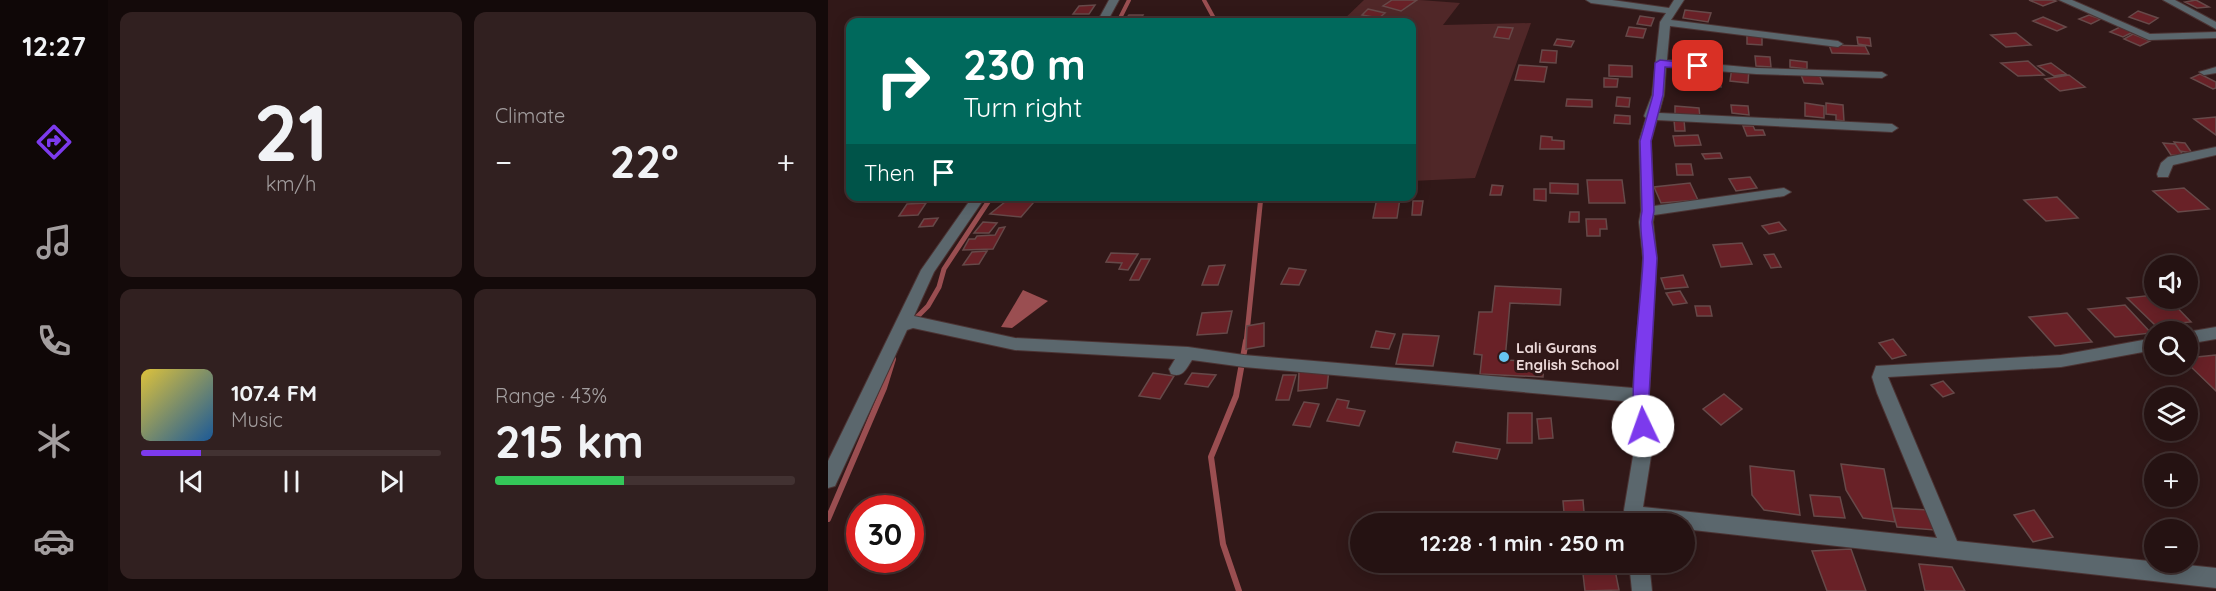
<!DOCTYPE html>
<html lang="en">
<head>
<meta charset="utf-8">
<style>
  :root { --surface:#251212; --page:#312020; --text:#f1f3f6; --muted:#a39e9f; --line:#423232; --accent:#7c3aed }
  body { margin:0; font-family:Quicksand,sans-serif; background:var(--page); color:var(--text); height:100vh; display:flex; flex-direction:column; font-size:22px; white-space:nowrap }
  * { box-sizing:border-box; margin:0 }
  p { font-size:20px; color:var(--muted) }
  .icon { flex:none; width:33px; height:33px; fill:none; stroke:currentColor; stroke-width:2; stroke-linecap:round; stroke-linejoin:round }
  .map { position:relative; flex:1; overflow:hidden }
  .sheet { display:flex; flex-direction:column; gap:12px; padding:12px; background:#140a0a; width:720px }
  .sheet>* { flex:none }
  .guide { position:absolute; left:18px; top:18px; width:570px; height:183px; border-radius:12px; box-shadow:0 3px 15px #0003,0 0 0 2px var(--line); background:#00695c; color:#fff; overflow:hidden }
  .buttons { position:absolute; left:1316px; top:255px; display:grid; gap:12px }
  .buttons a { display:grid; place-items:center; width:54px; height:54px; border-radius:50%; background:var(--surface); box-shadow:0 3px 15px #0003,0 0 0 2px var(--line); font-size:30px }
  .speed { position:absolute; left:18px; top:495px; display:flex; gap:12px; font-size:30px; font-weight:700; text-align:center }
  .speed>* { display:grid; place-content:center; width:78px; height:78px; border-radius:50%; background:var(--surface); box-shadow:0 3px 15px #0003,0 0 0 2px var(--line); line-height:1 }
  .speed .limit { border:9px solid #d22; background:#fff; color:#111 }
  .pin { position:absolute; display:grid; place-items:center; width:51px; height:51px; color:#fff; margin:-26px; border-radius:12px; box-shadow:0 3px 9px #0006 }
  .me { position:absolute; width:66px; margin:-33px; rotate:357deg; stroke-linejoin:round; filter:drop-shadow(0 0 4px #0008) }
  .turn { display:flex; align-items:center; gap:21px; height:126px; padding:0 18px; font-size:27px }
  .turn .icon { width:78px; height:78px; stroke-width:2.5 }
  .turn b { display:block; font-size:42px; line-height:51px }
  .then { display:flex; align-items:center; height:57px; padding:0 18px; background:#0003; gap:12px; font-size:22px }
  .big { font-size:45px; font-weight:700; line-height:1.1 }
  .sheet .tile { flex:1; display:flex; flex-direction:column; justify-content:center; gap:9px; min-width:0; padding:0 21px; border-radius:12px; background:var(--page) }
  .sheet .dial { align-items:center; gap:0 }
  .dial b { font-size:78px; line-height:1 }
  .song { display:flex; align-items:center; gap:18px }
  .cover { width:72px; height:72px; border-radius:9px; background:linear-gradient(135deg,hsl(50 70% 55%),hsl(210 70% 35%)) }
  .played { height:6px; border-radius:3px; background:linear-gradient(90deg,var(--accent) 20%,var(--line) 20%) }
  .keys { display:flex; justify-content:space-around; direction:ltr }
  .heat { display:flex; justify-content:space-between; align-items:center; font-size:33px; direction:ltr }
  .charge { height:9px; border-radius:4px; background:linear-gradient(90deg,#34c759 43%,var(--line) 0) }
  .sheet .tiles { flex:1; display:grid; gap:12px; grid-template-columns:repeat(2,1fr) }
  .trip { position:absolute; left:522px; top:513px; width:345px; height:60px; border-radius:30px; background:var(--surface); box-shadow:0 3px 15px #0003,0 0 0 2px var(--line); font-weight:700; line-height:60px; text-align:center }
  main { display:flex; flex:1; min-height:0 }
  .tabs { display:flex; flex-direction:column; width:108px; justify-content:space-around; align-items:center; background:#0f0707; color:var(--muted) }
  .tabs .icon { width:42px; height:42px }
  .tabs .on { color:var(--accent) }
  .tabs b { font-size:27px; color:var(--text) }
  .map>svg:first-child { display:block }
</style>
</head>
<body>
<main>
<nav class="tabs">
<b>12:27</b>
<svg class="icon on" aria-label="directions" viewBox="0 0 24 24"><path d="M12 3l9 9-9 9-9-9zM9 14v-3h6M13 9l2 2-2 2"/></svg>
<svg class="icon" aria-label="music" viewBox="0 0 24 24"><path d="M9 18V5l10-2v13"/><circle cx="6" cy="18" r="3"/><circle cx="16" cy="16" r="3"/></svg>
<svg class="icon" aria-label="phone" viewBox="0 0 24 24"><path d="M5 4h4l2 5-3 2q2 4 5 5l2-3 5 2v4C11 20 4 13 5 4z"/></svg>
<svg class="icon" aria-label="climate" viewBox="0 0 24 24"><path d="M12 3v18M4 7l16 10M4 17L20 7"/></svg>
<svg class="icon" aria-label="car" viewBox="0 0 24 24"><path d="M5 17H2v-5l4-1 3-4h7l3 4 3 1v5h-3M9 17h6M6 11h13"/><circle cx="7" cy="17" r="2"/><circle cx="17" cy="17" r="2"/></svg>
</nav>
<section class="sheet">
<div class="tiles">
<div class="tile dial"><b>21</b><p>km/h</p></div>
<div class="tile"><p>Climate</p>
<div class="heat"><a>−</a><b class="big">22°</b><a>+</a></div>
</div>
<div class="tile">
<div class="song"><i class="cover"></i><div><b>107.4 FM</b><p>Music</p></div></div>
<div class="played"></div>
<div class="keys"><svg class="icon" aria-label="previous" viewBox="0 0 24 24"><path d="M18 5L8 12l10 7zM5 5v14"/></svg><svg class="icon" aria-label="pause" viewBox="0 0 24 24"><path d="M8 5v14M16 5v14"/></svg><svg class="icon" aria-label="next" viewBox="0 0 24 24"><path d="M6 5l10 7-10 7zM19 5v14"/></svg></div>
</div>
<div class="tile"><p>Range · 43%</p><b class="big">215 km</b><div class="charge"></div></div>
</div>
</section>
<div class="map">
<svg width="1388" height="591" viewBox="0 0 1388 591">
  <rect width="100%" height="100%" fill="#311818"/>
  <path fill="#502728" d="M536 0H592L632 3 615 25 703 23 647 178 584 181V22H513Z"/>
  <path fill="#9a4e51" d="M195 290 220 301 184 328 173 327Z"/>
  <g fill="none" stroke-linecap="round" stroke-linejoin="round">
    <path stroke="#9a4e51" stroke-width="4" d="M376 0 388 22
      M290 22 301 0"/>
    <path stroke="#9a4e51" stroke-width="5" d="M86 320 100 306 111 287 116 269 164 196
      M418 343 433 196"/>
    <path stroke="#9a4e51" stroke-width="6" d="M0 519 56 388 65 359
      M411 591 395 544 383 457 408 396 418 341"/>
  </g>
  <path fill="#692127" stroke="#664949" stroke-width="1.5" d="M564 0H589L573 11 555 6Z
    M1201 0H1225L1228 1 1215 6Z
    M1368 0 1381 7 1369 8 1357 2Z
    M267 5 261 14H245L251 6Z
    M540 9 557 13 551 18 534 15Z
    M857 10 883 13 880 22 855 18Z
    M1310 11 1330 18 1321 24 1301 17Z
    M301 15H315L313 18H317L309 22H295Z
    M1261 15 1273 19 1263 24 1251 19Z
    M812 16 826 18 823 26 809 24Z
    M1215 17 1238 27 1229 31 1205 21Z
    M670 27 685 28 681 39 666 37Z
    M801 27 818 29 815 38 798 36Z
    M1292 27 1305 32 1295 37 1282 32Z
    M1188 33 1203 45 1178 47 1163 35Z
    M919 34 934 35V45L919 44Z
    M1305 34 1322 41 1312 46 1296 39Z
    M1029 37 1042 38 1043 46 1030 44Z
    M729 39 746 41 743 47 726 45Z
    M1001 45 1037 46 1041 54 1004 53Z
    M714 50 729 51 728 63 712 62Z
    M927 56 942 57 943 67 928 66Z
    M962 60 979 62V69L962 67Z
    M1200 61 1216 75 1190 76 1173 63Z
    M1223 63 1238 74 1226 76 1210 66Z
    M691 65 719 67 716 82 687 80Z
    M781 65 804 66V77L781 76Z
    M904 67 921 69 920 83 902 81Z
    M972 72H990L995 84 976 83Z
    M1372 74 1388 82V88L1385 89 1363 78Z
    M1241 75 1257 87 1232 91 1217 79Z
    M776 78 790 79 789 87H776Z
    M875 80H892L893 87 876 86Z
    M789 97 802 98 801 107 788 106Z
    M739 99 764 100V107L738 106Z
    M977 103 996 106V118L977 116Z
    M998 103 1015 105 1016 121 1008 120V115L998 114Z
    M903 105 920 106 921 115 904 113Z
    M847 106 871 108 872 117 847 114Z
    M787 115 802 116V124L786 123Z
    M1388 117V135L1366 119Z
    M846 120H856L857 131H847Z
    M915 126H925L927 130H935L937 135 919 136Z
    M870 135 873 145 847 146 845 136Z
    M713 136 724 137V140L736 141V149H712Z
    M1346 142 1357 143 1364 153 1352 151Z
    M1335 143 1347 144 1356 156 1343 155Z
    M892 153 894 158 877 159 874 154Z
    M848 164H863L865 175H849Z
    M922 177 929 188 908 191 901 179Z
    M759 180H794L797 203H761Z
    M722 183 750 184V194L722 193Z
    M862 183 870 200 833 203 826 187Z
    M664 185 675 186 673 195H662Z
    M1356 188 1381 209 1350 212 1325 191Z
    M706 189H718V201L706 200Z
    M1229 197 1250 218 1218 221 1196 200Z
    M549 198H572L569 218H545Z
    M189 201 206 202 193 217 162 214 177 202Z
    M585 201H595L593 215H584Z
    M98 203 90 215 71 216 79 204Z
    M742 212H751V222H741Z
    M110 218 105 226 91 227 96 219Z
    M758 219H778L779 229H772V236H759Z
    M155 222 169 223 161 233H146Z
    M951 222 958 230 941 234 934 226Z
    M177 227 165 249 135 250 141 239H147L149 236 167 235 171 228Z
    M914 243 924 264 893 267 885 245Z
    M159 251 151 264 135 265 144 252Z
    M283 253 310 254 300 270 291 269 294 263 278 262Z
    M946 254 953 267 943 268 936 255Z
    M313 259H322L311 280H302Z
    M397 265 390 285H374L381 266Z
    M461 268 478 270 471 285 453 284Z
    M855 275 860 287 837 289 833 278Z
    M667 286 733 289 732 305 682 303 677 360 716 362 715 377 652 374 654 355 646 354 651 312H664Z
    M852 291 859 303 845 305 838 293Z
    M1326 295V298H1340L1363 322 1327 325 1299 298Z
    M1297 305 1323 333 1287 337 1260 309Z
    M867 306H882L884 316H869Z
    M404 311 399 333 369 335 374 313Z
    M1239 313 1264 342 1227 346 1201 317Z
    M436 323V346L418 349 419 326Z
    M548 331 567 334 561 349 543 347Z
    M575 334 611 336 605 366 568 364Z
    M1065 339 1078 355 1064 359 1051 343Z
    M1388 355V391L1359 363V358Z
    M501 369 499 388 470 391 471 372Z
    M325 373 346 376 332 399 311 396Z
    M364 373 388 375 380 387 357 384Z
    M455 375H468L461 400H448Z
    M1115 381 1126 393 1115 397 1103 385Z
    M896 394 914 409 893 425 875 409Z
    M509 399 521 401 519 408 537 411 531 426 499 421Z
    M476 402 491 404 482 427 465 425Z
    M680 413H704V443H679Z
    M723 418 725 438 711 439 709 419Z
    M628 442 672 449 669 459 625 452Z
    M1013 464 1056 469 1067 522 1035 518 1018 490Z
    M922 466 966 471 972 515 936 510 924 495Z
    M982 495 1012 497 1017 518 986 516Z
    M755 500 757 524H737L735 501Z
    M1064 508 1101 510 1107 530 1069 527Z
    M1206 510 1225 537 1205 542 1186 515Z
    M1023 549 1038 591H999L984 551Z
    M1091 564 1124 567 1137 591H1097Z
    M787 570 791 590 757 591 755 574Z"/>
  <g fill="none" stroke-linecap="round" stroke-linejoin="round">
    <defs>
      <path id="minor" d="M281 0H291L279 22H269Z
        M758 0H784L841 8 846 0H856L843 20 1010 41 1015 44 1010 47 842 26 839 60 928 68 1054 72 1059 75 1054 78 928 74 838 67 836 95 831 113 1064 124 1070 128 1064 132 829 120 823 141 826 206 956 188 963 192 956 196 826 215 825 222 829 258 821 396 824 450 815 507 1109 538 1049 393 1044 377 1048 366 1233 355 1326 338V350L1233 367 1060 377 1129 541 1388 568V588L856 529V524H798L796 510 806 450 805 402 416 367 364 360C358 369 355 378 343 374L341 369 347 359 187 350 85 328 79 330 7 486 0 488V461L93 270 145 196H158L106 272 86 316 187 338 360 347 416 355 805 388 815 258 811 222 813 211 811 141 818 118 816 116 824 95 832 22 838 13 763 3Z
        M1231 0H1244L1322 34 1388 32V38L1321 40Z
        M1335 0H1347L1388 22V29Z
        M1388 67V73L1376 75 1371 72Z
        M1388 147V155L1345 165 1340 177H1330L1329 174 1333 163 1340 157Z
        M1388 327V339L1359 344V332Z
        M801 562H821L824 591H804Z"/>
    </defs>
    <use href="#minor" stroke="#4b3333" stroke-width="2"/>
    <use href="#minor" fill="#5b676d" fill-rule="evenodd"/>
  </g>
  <path fill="#7c3aed" stroke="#51269a" stroke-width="1.5" d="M832 60 870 64 875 66 870 69 837 67 835 95 823 141 826 211 824 222 829 258 821 396 823 426 821 431 815 433 809 431C798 407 814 294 815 261 816 244 810 228 814 211L812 141 825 95 827 63Z"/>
  <circle fill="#66c4ef" stroke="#311818" stroke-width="2" cx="676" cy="357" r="6"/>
  <g text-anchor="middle" stroke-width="6" stroke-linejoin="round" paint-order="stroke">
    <g font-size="15" font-weight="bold" fill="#ecd9d9" stroke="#311818" text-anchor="start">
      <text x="688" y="353">Lali Gurans<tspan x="688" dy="17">English School</tspan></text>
    </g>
  </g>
</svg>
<div class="buttons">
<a><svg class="icon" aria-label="sound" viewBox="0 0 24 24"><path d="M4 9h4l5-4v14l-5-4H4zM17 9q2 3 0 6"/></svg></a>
<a><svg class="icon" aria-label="search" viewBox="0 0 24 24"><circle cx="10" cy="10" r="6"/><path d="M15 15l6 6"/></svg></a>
<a><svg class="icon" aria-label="layers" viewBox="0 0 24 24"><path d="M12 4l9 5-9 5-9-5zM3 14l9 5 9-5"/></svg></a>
<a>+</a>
<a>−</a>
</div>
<div class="speed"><div class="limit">30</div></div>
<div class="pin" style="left:870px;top:66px;background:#d93025"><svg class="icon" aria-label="arrive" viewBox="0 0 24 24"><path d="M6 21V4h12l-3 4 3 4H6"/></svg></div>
<svg class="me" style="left:815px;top:426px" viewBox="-20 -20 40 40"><circle r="19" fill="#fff"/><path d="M0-13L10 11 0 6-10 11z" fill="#7c3aed"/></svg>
<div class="trip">12:28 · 1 min · 250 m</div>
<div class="guide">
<div class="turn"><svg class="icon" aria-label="right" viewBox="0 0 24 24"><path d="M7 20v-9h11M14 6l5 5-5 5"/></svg><div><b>230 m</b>Turn right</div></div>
<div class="then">Then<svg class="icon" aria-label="arrive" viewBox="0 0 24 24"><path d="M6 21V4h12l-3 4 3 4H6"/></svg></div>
</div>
</div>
</main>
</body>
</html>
